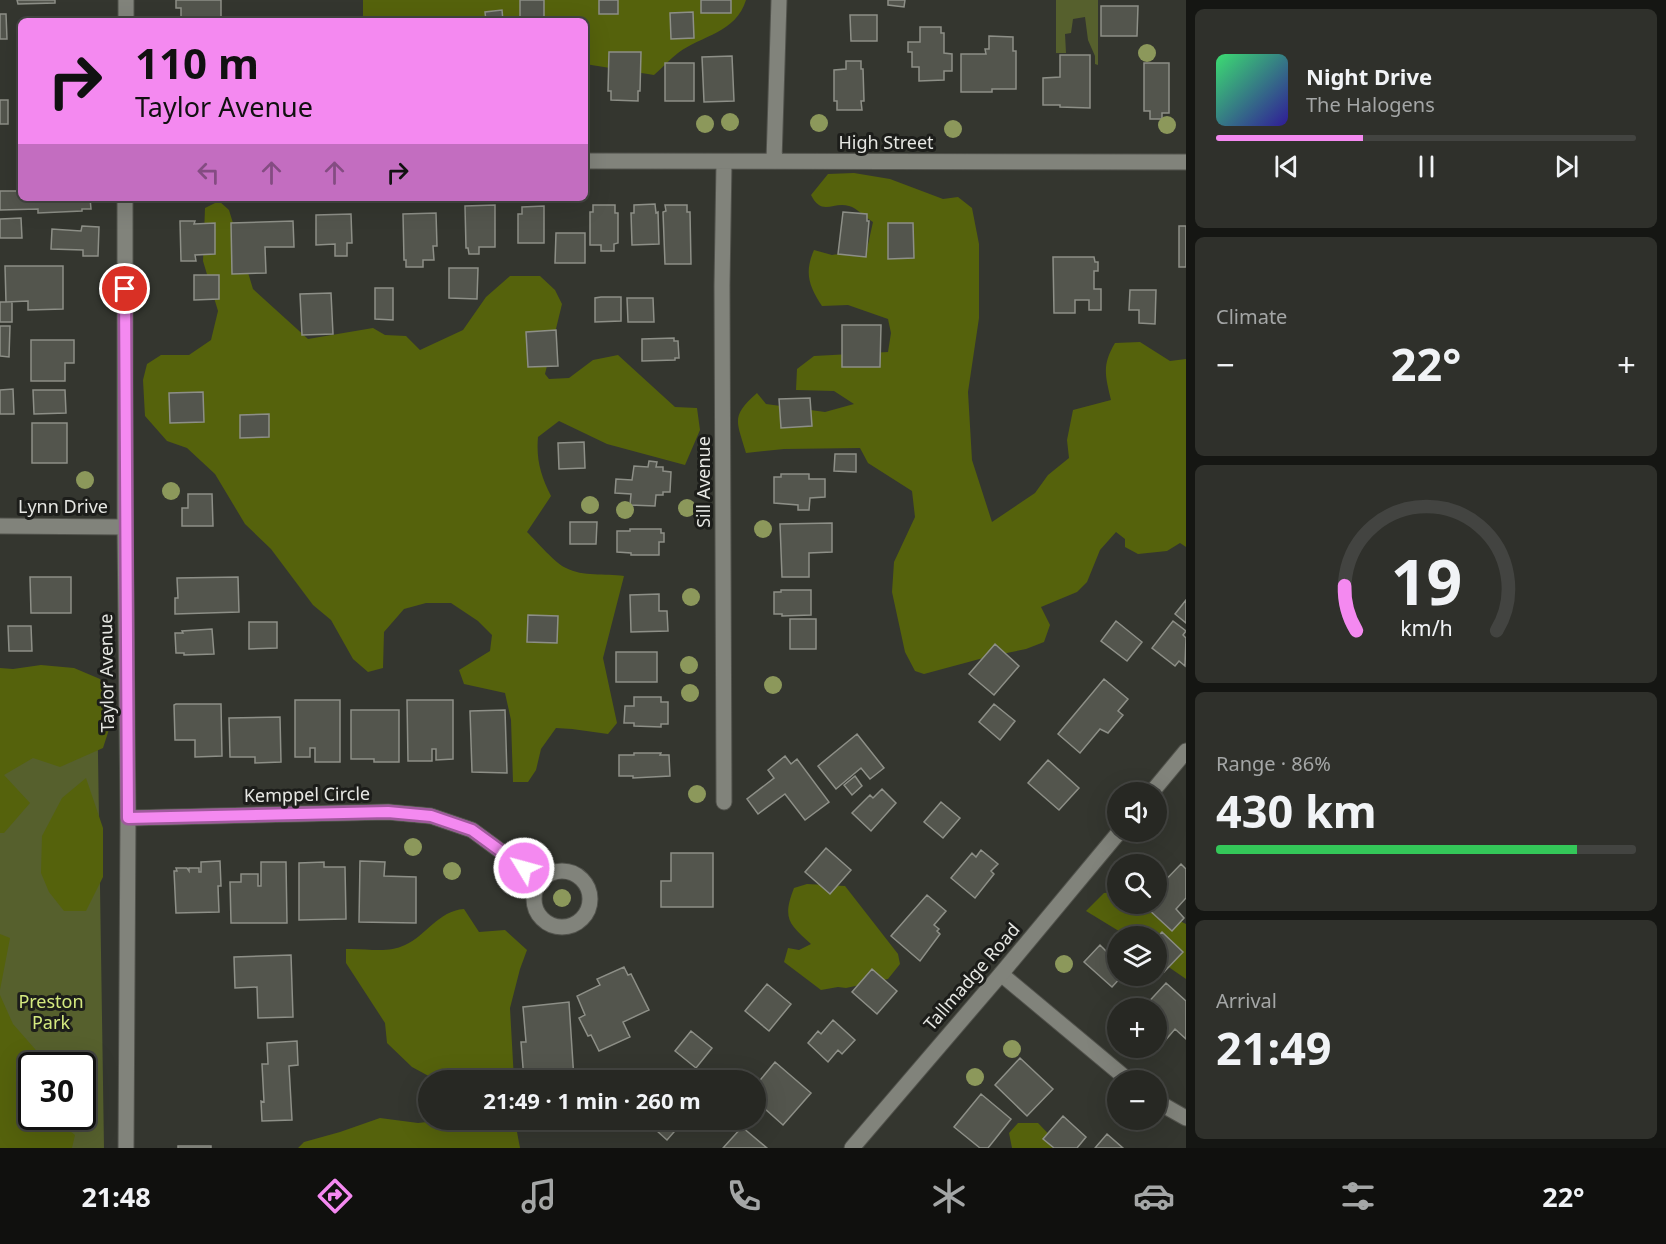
<!DOCTYPE html>
<html lang="en">
<head>
<meta charset="utf-8">
<style>
  :root { --surface:#272823; --page:#2f302b; --text:#f1f3f6; --muted:#a4a6a6; --line:#434441; --accent:#f489f0 }
  body { margin:0; font-family:"Noto Sans",sans-serif; background:var(--page); color:var(--text); height:100vh; display:flex; flex-direction:column; font-size:22px; white-space:nowrap }
  * { box-sizing:border-box; margin:0 }
  p { font-size:20px; color:var(--muted) }
  .icon { flex:none; width:33px; height:33px; fill:none; stroke:currentColor; stroke-width:2; stroke-linecap:round; stroke-linejoin:round }
  .map { position:relative; flex:1; overflow:hidden }
  .side { display:flex; flex-direction:column; gap:9px; padding:9px; background:#151613; width:480px }
  .side>* { flex:none }
  .top-card { position:absolute; left:18px; top:18px; width:570px; height:183px; border-radius:9px; box-shadow:0 6px 24px #0002,0 0 0 2px var(--line); background:#f489f0; color:#111; overflow:hidden }
  .fabs { position:absolute; left:1107px; top:782px; display:grid; gap:12px }
  .fabs a { display:grid; place-items:center; width:60px; height:60px; border-radius:50%; background:var(--surface); box-shadow:0 6px 24px #0002,0 0 0 2px var(--line); font-size:30px }
  .speed { position:absolute; left:18px; top:1052px; display:flex; gap:12px; font-size:30px; font-weight:700; text-align:center }
  .speed>* { display:grid; place-content:center; width:78px; height:78px; border-radius:50%; background:var(--surface); box-shadow:0 6px 24px #0002,0 0 0 2px var(--line); line-height:1 }
  .speed .limit { border:3px solid #111; border-radius:9px; background:#fff; color:#111 }
  .pin { position:absolute; display:grid; place-items:center; width:51px; height:51px; color:#fff; margin:-26px; border:3px solid #fff; border-radius:50%; box-shadow:0 2px 6px #0007 }
  .me { position:absolute; width:66px; margin:-33px; rotate:307deg; stroke-linejoin:round; filter:drop-shadow(0 0 4px #0008) }
  .turn { display:flex; align-items:center; gap:21px; height:126px; padding:0 18px; font-size:27px }
  .turn .icon { width:78px; height:78px; stroke-width:2.5 }
  .turn b { display:block; font-size:42px; line-height:51px }
  .lanes { display:flex; align-items:center; height:57px; padding:0 18px; background:#0003; justify-content:center; gap:30px; direction:ltr }
  .lanes .off { opacity:.35 }
  .big { font-size:45px; font-weight:700; line-height:1.1 }
  .side .tile { flex:1; display:flex; flex-direction:column; justify-content:center; gap:9px; min-width:0; padding:0 21px; border-radius:9px; background:var(--page) }
  .side .dial { align-items:center; gap:0 }
  .dial svg { height:156px; overflow:visible; fill:none; stroke:var(--line); stroke-width:7; stroke-linecap:round; text-anchor:middle }
  .dial text { fill:var(--text); stroke:none }
  .song { display:flex; align-items:center; gap:18px }
  .cover { width:72px; height:72px; border-radius:9px; background:linear-gradient(135deg,hsl(140 70% 55%),hsl(250 70% 35%)) }
  .played { height:6px; border-radius:3px; background:linear-gradient(90deg,var(--accent) 35%,var(--line) 35%) }
  .keys { display:flex; justify-content:space-around; direction:ltr }
  .heat { display:flex; justify-content:space-between; align-items:center; font-size:33px; direction:ltr }
  .charge { height:9px; border-radius:4px; background:linear-gradient(90deg,#34c759 86%,var(--line) 0) }
  .trip { position:absolute; left:418px; top:1070px; width:348px; height:60px; border-radius:30px; background:var(--surface); box-shadow:0 6px 24px #0002,0 0 0 2px var(--line); font-weight:700; line-height:60px; text-align:center }
  .tabs { display:flex; height:96px; justify-content:space-around; align-items:center; background:#10100e; color:var(--muted) }
  .tabs .icon { width:42px; height:42px }
  .tabs .on { color:var(--accent) }
  .tabs b { font-size:27px; color:var(--text) }
  main { display:flex; flex:1; min-height:0 }
  .map>svg:first-child { display:block }
</style>
</head>
<body>
<main>
<div class="map">
<svg width="1186" height="1148" viewBox="0 0 1186 1148">
  <rect width="100%" height="100%" fill="#34362f"/>
  <path fill="#56602d" fill-rule="evenodd" d="M1056 0H1098V65L1095 64V56L1088 40 1085 17 1073 19 1071 33 1065 34 1066 53H1056Z
    M0 690H97L104 1148H0ZM32 1065H82V1116H32Z"/>
  <path fill="#55620c" d="M363 0H746C736 33 702 35 678 53 670 59 662 68 654 75L585 64V21H363Z
    M854 173 890 179 943 199 958 197 972 208 979 244V318L968 392 972 460 992 522 1035 493 1048 475 1069 458 1067 440 1073 410 1111 400C1105 375 1102 365 1115 343L1140 342 1170 361 1186 359V547L1180 543 1167 551 1138 554 1125 547V539L1116 532 1100 550 1087 582 1077 592 1041 607 1050 625 1044 642 1026 649 987 657 924 674 915 671 905 652 892 592 894 562 915 517 912 491 868 463 860 448 784 449 746 453C737 421 730 417 757 393L766 404 825 412 854 404 834 391 796 390 797 369 814 356 888 352 891 333 888 319 848 305 822 306C809 286 804 273 814 250L832 255 867 249 873 222C866 218 857 208 849 206 833 201 822 217 811 195L828 174Z
    M219 201 229 210 253 289 308 339 373 328 385 335 406 336 420 350 463 330 486 297 510 276H540L555 290 562 304 545 374 549 379 569 378 593 360 618 355 675 407 697 408 700 430 685 465 607 444 559 421 538 437C536 460 541 476 551 496L527 532C536 541 556 564 566 568 583 577 605 573 624 576L603 658 617 723 608 734 572 729 556 728 541 749 536 770 528 782H513L511 720 505 693 464 684 459 670 490 651 492 635 478 621 451 603H426L404 609 384 632 383 668 368 672 353 659 331 620 313 605 271 549 245 524 215 474 187 448 167 441 145 416 143 380 147 364 161 355H189L211 340 218 311 203 261 205 208Z
    M41 665 74 668 100 679 114 714 103 748 60 767 33 758 4 775 30 803 4 833H0V668L13 669Z
    M86 778 103 828V877L86 911H64L49 892 41 873 42 836 62 798Z
    M807 884 845 886 898 954 900 964 888 979 846 988 838 987 821 990 784 962 788 948 799 950 811 944C789 924 782 919 794 888Z
    M1117 892 1118 903H1143L1186 924V979L1157 959 1156 936H1127L1086 911 1104 893Z
    M464 909 479 932 505 930 527 950 520 969 510 1008 514 1080H436L412 1067 387 1043 385 1023 346 963V949C366 948 387 954 405 945 427 935 438 911 464 909Z
    M0 934 10 938 0 990Z
    M0 995 13 1024 49 1065H32V1116H54V1119L75 1135 72 1148H0Z
    M380 1118 418 1123 454 1119H502L517 1132 520 1148H298L304 1142 340 1132Z
    M1018 1123H1038L1062 1148H1012L1009 1133Z"/>
  <path fill="#53554d" stroke="#8d8f87" stroke-width="1.5" d="M17 0H55V3L18 4Z
    M176 0H221V21H181V8H176Z
    M520 0H544V20H520Z
    M599 0H618V14H599Z
    M701 0H731V13H701Z
    M888 0H905L904 7 888 5Z
    M1101 6H1138L1137 36H1101Z
    M502 10 503 21H486L485 12Z
    M693 12 694 38 671 39 670 13Z
    M0 14H6L7 39H0Z
    M850 15H877V41H851Z
    M243 17H276V21H243Z
    M920 27H941V33H944V53L952 54V71H944V80L919 81V67H912V52H908V42H920Z
    M989 36 1013 37V51H1016V89H992V92H961V54H986L985 49H989Z
    M609 52H641L640 91H638V101L611 100V91H608Z
    M1060 55H1090V108L1060 107V105H1043V78L1060 77Z
    M732 56 734 101 704 102 702 57Z
    M846 61H861V69H863L864 101H861L862 110H837V101H834V70L846 69Z
    M665 63H694V101H665Z
    M1144 63H1169V113H1162V119H1150V111H1144Z
    M0 100H8V124H0Z
    M0 191H21V198H90L91 209H82V211L38 213V209L0 210Z
    M655 204 656 213 658 212 659 244 632 245 631 213H634V205Z
    M495 205V247H479V254H469L468 248H466L465 206Z
    M593 205H615V213H618V243L614 244V251H601V245H590V212H593Z
    M665 205H687V212H690L691 264H665L663 212 666 211Z
    M544 206V243H518V214H522V207Z
    M843 212 867 214V221H869L866 257 838 254Z
    M436 213 437 246H433L434 260H423V267H406V260H404L403 214Z
    M351 214 352 243H347V256H335V244L316 245V215Z
    M21 218 22 238H0V219Z
    M180 221H195L194 224 215 223V254L195 255 196 261H181Z
    M293 221 294 247H265L266 273 232 274 231 223Z
    M888 223H913L914 258 888 259Z
    M82 226 99 227 98 256H83V250L51 249 52 229 81 231Z
    M1179 226H1186V267H1179Z
    M556 233H585V263H555Z
    M1053 257H1094L1095 262H1098V271H1094V289H1101V310H1089V300H1075V313H1054Z
    M5 266H63V309L28 310V301L6 302Z
    M449 268H478L477 299 449 298Z
    M194 275H219V299L194 300Z
    M375 288H393V320L375 319Z
    M1130 290H1156L1155 324 1139 323V310H1129Z
    M331 293 333 334 302 335 300 294Z
    M601 297H621V321L595 322V298Z
    M627 298H653L654 322H628Z
    M0 302H12V322H0Z
    M842 325H881L880 367H842Z
    M0 326H10L9 357 0 356Z
    M556 330 558 366 528 367 526 332Z
    M674 338V341H678L679 358H675V360L642 361V339Z
    M31 340H74V363H65V381H31Z
    M13 389 14 414H0V390Z
    M33 390H65L66 413 34 414Z
    M203 392 204 422 170 423 169 393Z
    M810 398 812 426 781 428 779 399Z
    M269 414V437L240 438V415Z
    M32 423H67V463H32Z
    M584 442 585 468 559 469 558 443Z
    M835 454H856V472L834 471Z
    M649 461 657 462 656 467H663V471L671 472 670 492H663V495H656L655 506 630 505 631 494 615 493 616 479 632 480 634 466 648 467Z
    M781 474H809V479H825V497L810 498 809 510H798V505L774 503V477H781Z
    M188 494H212L213 526H182V508H188Z
    M570 522H597L596 544H570Z
    M832 523V552L809 553V577H782L780 524Z
    M630 529H661V533H664V542H659V555H631V553L617 552V531H630Z
    M30 577H71V613H31Z
    M238 577 239 612 175 614V598H178L177 578Z
    M781 590H811V615L782 616V614H774V592H781Z
    M659 594V611H667L668 631 631 632 630 595Z
    M1186 600V623L1175 614Z
    M528 615 558 616 557 643 527 642Z
    M790 619H816V649H790Z
    M1116 621 1142 642 1127 661 1101 641Z
    M1173 621 1186 631 1183 635 1186 638 1185 666 1179 661 1175 666 1152 648Z
    M249 622H277V648L249 649Z
    M8 626H31L32 651H9Z
    M212 629 214 654 184 655V653H176L175 633H183L182 631Z
    M995 644 1019 666 994 695 969 674Z
    M616 652H657V682H616Z
    M1104 679 1128 699 1118 711 1123 715 1108 733 1100 729 1080 753 1058 734Z
    M634 697H661V702H668V724H661V727L634 726V723H624L625 706H634Z
    M295 700H340V762H315V748H310V757H295Z
    M407 700H453V759L436 760V749H432V761H408Z
    M176 704H221L222 756 195 757V740H175L174 705Z
    M994 704 1015 721 1000 740 979 722Z
    M351 710H399V762H374V759H351Z
    M505 710 507 773 472 772 470 711Z
    M280 717 281 762 255 763V757H230L229 718Z
    M857 734 884 768 870 779 861 768 836 789 818 766Z
    M634 753H661L660 755H669L670 776 633 778V776H619V755H634Z
    M785 756 791 764 797 759 829 802 805 820 785 794 758 814 747 799 774 778 768 770Z
    M1048 760 1079 788 1059 810 1028 783Z
    M855 776 862 786 852 795 844 785Z
    M882 789 896 803 871 831 852 813 870 795 873 798Z
    M941 802 960 818 943 838 924 822Z
    M826 848 851 870 830 894 805 872Z
    M981 850 998 864 991 871 994 874 975 898 951 878 972 853 976 857Z
    M671 853H713V907H661V881H671Z
    M220 861 221 886H218L219 912 176 913 174 871H177L176 868H187L189 871V868H199V872H201V862Z
    M360 861 385 862 384 876 416 877V923L359 922Z
    M261 862H286L287 923H231L230 882H241V874H258V886H261Z
    M324 862V867H345L346 919 299 920V863Z
    M1181 864 1186 869V898L1176 909 1184 918 1172 931 1147 908 1152 903H1156L1158 896 1156 890Z
    M927 895 946 911 934 925 939 929 937 931 940 934 920 961 891 936Z
    M1162 932 1183 952 1164 972 1156 965V938Z
    M1113 944 1118 948V975H1123L1112 987 1084 962 1100 945 1107 952Z
    M291 955 293 1017 258 1018 257 987 235 988 234 957Z
    M624 967 628 975 631 974 649 1010 623 1022 630 1037 599 1051 591 1035 588 1036 579 1018 585 1015 577 996 600 985 597 979Z
    M872 969 897 991 877 1014 852 992Z
    M1166 983 1186 1001V1039L1175 1029 1164 1042 1156 1034V1008H1143Z
    M767 984 791 1004 769 1031 745 1011Z
    M569 1002 574 1080H524L521 1042H526L523 1007Z
    M833 1020 855 1040 842 1054 838 1050 828 1062 808 1043 818 1031 821 1034Z
    M691 1031 712 1048 696 1068 675 1051Z
    M297 1041 298 1065 289 1066 292 1120 262 1121 261 1101 264 1102 262 1064H268L267 1043Z
    M1020 1058 1053 1089 1027 1116 995 1085Z
    M775 1062 811 1093 783 1125 756 1101V1085Z
    M981 1094 1011 1119 988 1148H980L954 1127Z
    M1063 1116 1086 1137 1077 1148H1054L1043 1139Z
    M648 1119H676L681 1124 667 1140 646 1121Z
    M742 1127 767 1148H723Z
    M1107 1134 1123 1148H1095Z
    M178 1146H211V1148H178Z"/>
  <g fill="none" stroke-linecap="round" stroke-linejoin="round">
    <defs>
      <path id="minor" d="M126 21V0
        M585 161 1186 162
        M774 161 779 0
        M125 198V527L128 818 126 1148
        M0 526 125 527
        M724 802 722 286 724 162
        M128 818 388 812 431 816 472 830 540 880
        M534 899a28 28 0 1 1 56 0a28 28 0 1 1-56 0Z
        M1001 974 1128 1080
        M1156 1101 1186 1118"/>
      <path id="tertiary" d="M1152 792 1186 751
        M852 1148 1001 974 1120 831"/>
    </defs>
    <use href="#minor" stroke="#51524c" stroke-width="17"/>
    <use href="#tertiary" stroke="#51524c" stroke-width="17"/>
    <use href="#minor" stroke="#81837b" stroke-width="15"/>
    <use href="#tertiary" stroke="#81837b" stroke-width="15"/>
  </g>
  <g fill="#8c985b">
    <circle cx="1147" cy="53" r="9"/>
    <circle cx="730" cy="122" r="9"/>
    <circle cx="819" cy="123" r="9"/>
    <circle cx="705" cy="124" r="9"/>
    <circle cx="1167" cy="125" r="9"/>
    <circle cx="953" cy="129" r="9"/>
    <circle cx="85" cy="480" r="9"/>
    <circle cx="171" cy="491" r="9"/>
    <circle cx="590" cy="505" r="9"/>
    <circle cx="687" cy="508" r="9"/>
    <circle cx="625" cy="510" r="9"/>
    <circle cx="763" cy="529" r="9"/>
    <circle cx="691" cy="597" r="9"/>
    <circle cx="689" cy="665" r="9"/>
    <circle cx="773" cy="685" r="9"/>
    <circle cx="690" cy="693" r="9"/>
    <circle cx="697" cy="794" r="9"/>
    <circle cx="413" cy="847" r="9"/>
    <circle cx="452" cy="871" r="9"/>
    <circle cx="562" cy="898" r="9"/>
    <circle cx="1064" cy="964" r="9"/>
    <circle cx="1012" cy="1049" r="9"/>
    <circle cx="975" cy="1077" r="9"/>
  </g>
  <g fill="none" stroke-linecap="round" stroke-linejoin="round">
    <defs>
      <path id="route" d="M125 289 128 818 388 812 431 816 472 830 524 868"/>
    </defs>
    <use href="#route" stroke="#9f599c" stroke-width="15"/>
    <use href="#route" stroke="#f489f0" stroke-width="10"/>
  </g>
  <g text-anchor="middle" stroke-width="6" stroke-linejoin="round" paint-order="stroke">
    <g font-size="18" fill="#e6e7e3" stroke="#1c1d1a">
      <text x="886" y="149">High Street</text>
      <text transform="translate(704 482) rotate(-90)" y="6">Sill Avenue</text>
      <text x="63" y="513">Lynn Drive</text>
      <text transform="translate(107 673) rotate(-91)" y="6">Taylor Avenue</text>
      <text transform="translate(307 795) rotate(-1)" y="6">Kemppel Circle</text>
      <text transform="translate(972 977) rotate(-49)" y="6">Tallmadge Road</text>
    </g>
    <g font-size="18" fill="#d4e97f" stroke="#1c1d1a">
      <text x="51" y="1008">Preston<tspan x="51" dy="21">Park</tspan></text>
    </g>
  </g>
</svg>
<div class="fabs">
<a><svg class="icon" aria-label="sound" viewBox="0 0 24 24"><path d="M4 9h4l5-4v14l-5-4H4zM17 9q2 3 0 6"/></svg></a>
<a><svg class="icon" aria-label="search" viewBox="0 0 24 24"><circle cx="10" cy="10" r="6"/><path d="M15 15l6 6"/></svg></a>
<a><svg class="icon" aria-label="layers" viewBox="0 0 24 24"><path d="M12 4l9 5-9 5-9-5zM3 14l9 5 9-5"/></svg></a>
<a>+</a>
<a>−</a>
</div>
<div class="speed"><div class="limit">30</div></div>
<div class="pin" style="left:125px;top:289px;background:#d93025"><svg class="icon" aria-label="arrive" viewBox="0 0 24 24"><path d="M6 21V4h12l-3 4 3 4H6"/></svg></div>
<svg class="me" style="left:524px;top:868px" viewBox="-20 -20 40 40"><circle r="17" fill="#f489f0" stroke="#fff" stroke-width="3"/><path d="M0-11L8 9 0 5-8 9z" fill="#fff"/></svg>
<div class="trip">21:49 · 1 min · 260 m</div>
<div class="top-card">
<div class="turn"><svg class="icon" aria-label="right" viewBox="0 0 24 24"><path d="M7 20v-9h11M14 6l5 5-5 5"/></svg><div><b>110 m</b>Taylor Avenue</div></div>
<div class="lanes"><svg class="icon off" aria-label="left" viewBox="0 0 24 24"><path d="M17 20v-9H6M10 6l-5 5 5 5"/></svg><svg class="icon off" aria-label="ahead" viewBox="0 0 24 24"><path d="M12 20V5M6 11l6-6 6 6"/></svg><svg class="icon off" aria-label="ahead" viewBox="0 0 24 24"><path d="M12 20V5M6 11l6-6 6 6"/></svg><svg class="icon" aria-label="right" viewBox="0 0 24 24"><path d="M7 20v-9h11M14 6l5 5-5 5"/></svg></div>
</div>
</div>
<section class="side">
<div class="tile">
<div class="song"><i class="cover"></i><div><b>Night Drive</b><p>The Halogens</p></div></div>
<div class="played"></div>
<div class="keys"><svg class="icon" aria-label="previous" viewBox="0 0 24 24"><path d="M18 5L8 12l10 7zM5 5v14"/></svg><svg class="icon" aria-label="pause" viewBox="0 0 24 24"><path d="M8 5v14M16 5v14"/></svg><svg class="icon" aria-label="next" viewBox="0 0 24 24"><path d="M6 5l10 7-10 7zM19 5v14"/></svg></div>
</div>
<div class="tile"><p>Climate</p>
<div class="heat"><a>−</a><b class="big">22°</b><a>+</a></div>
</div>
<div class="tile dial"><svg viewBox="0 0 100 80">
<path d="M14 69A42 42 0 1 1 86 69"/>
<path d="M14 69A42 42 0 0 1 8 46" stroke="#f489f0"/>
<text x="50" y="56" font-size="32" font-weight="700">19</text>
<text x="50" y="72" font-size="11">km/h</text>
</svg></div>
<div class="tile"><p>Range · 86%</p><b class="big">430 km</b><div class="charge"></div></div>
<div class="tile"><p>Arrival</p><b class="big">21:49</b></div>
</section>
</main>
<nav class="tabs">
<b>21:48</b>
<svg class="icon on" aria-label="directions" viewBox="0 0 24 24"><path d="M12 3l9 9-9 9-9-9zM9 14v-3h6M13 9l2 2-2 2"/></svg>
<svg class="icon" aria-label="music" viewBox="0 0 24 24"><path d="M9 18V5l10-2v13"/><circle cx="6" cy="18" r="3"/><circle cx="16" cy="16" r="3"/></svg>
<svg class="icon" aria-label="phone" viewBox="0 0 24 24"><path d="M5 4h4l2 5-3 2q2 4 5 5l2-3 5 2v4C11 20 4 13 5 4z"/></svg>
<svg class="icon" aria-label="climate" viewBox="0 0 24 24"><path d="M12 3v18M4 7l16 10M4 17L20 7"/></svg>
<svg class="icon" aria-label="car" viewBox="0 0 24 24"><path d="M5 17H2v-5l4-1 3-4h7l3 4 3 1v5h-3M9 17h6M6 11h13"/><circle cx="7" cy="17" r="2"/><circle cx="17" cy="17" r="2"/></svg>
<svg class="icon" aria-label="filters" viewBox="0 0 24 24"><path d="M4 7h16M4 17h16"/><circle cx="9" cy="7" r="2"/><circle cx="15" cy="17" r="2"/></svg>
<b>22°</b>
</nav>
</body>
</html>
